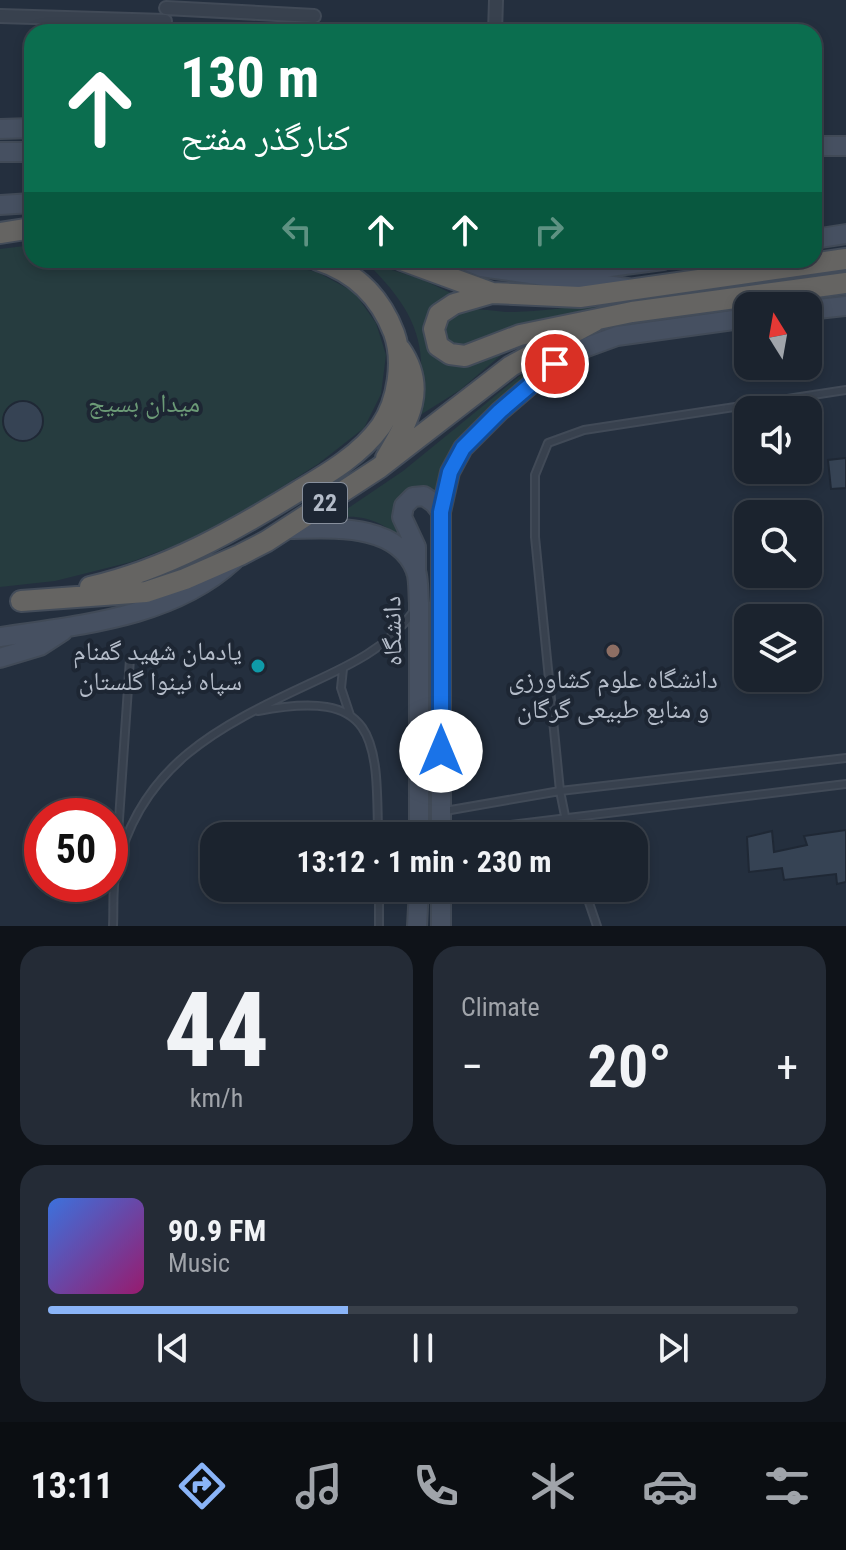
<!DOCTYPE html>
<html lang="en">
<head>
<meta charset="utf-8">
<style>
  :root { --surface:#1b232e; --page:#242b36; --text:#f1f3f6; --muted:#a0a4aa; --line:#39404a; --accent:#8ab4f8 }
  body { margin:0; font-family:"Roboto Condensed","Noto Naskh Arabic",sans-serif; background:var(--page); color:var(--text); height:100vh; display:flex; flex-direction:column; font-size:30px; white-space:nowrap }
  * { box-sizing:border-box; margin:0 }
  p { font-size:26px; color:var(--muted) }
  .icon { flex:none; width:44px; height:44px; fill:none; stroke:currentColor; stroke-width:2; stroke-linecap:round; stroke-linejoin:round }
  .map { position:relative; height:926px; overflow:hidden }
  .panel { display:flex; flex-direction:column; gap:20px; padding:20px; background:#0f1319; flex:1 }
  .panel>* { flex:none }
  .top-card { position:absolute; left:24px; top:24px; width:798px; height:244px; border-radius:24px; box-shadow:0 4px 12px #0003,0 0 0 2px var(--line); background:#0b6e4f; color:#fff; overflow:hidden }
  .needle { width:52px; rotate:349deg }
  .buttons { position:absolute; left:734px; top:292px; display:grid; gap:16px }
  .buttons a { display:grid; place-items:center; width:88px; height:88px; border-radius:16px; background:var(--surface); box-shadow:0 4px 12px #0003,0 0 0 2px var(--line); font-size:40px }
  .speed { position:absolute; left:24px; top:798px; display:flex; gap:16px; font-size:40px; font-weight:700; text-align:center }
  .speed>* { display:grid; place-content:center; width:104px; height:104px; border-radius:50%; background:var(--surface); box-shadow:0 4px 12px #0003,0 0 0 2px var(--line); line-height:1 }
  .speed .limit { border:12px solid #d22; background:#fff; color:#111 }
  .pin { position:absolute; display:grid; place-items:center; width:68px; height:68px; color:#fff; margin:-34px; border:4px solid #fff; border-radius:50%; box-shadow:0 2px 8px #0007 }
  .me { position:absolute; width:88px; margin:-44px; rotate:0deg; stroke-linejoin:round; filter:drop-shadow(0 0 6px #0008) }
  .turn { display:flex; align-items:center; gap:28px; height:168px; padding:0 24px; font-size:36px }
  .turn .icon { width:104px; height:104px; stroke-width:2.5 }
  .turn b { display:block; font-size:56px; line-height:68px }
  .lanes { display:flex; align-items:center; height:76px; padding:0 24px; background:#0003; justify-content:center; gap:40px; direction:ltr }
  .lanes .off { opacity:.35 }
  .big { font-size:60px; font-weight:700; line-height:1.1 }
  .panel .widget { flex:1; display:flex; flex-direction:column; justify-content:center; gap:12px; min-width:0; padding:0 28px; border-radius:24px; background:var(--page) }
  .panel .dial { align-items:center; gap:0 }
  .dial b { font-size:104px; line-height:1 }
  .song { display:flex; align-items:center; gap:24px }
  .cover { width:96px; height:96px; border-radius:12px; background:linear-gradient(135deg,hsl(220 70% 55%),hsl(320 70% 35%)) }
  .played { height:8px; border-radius:4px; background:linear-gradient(90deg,var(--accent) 40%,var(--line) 40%) }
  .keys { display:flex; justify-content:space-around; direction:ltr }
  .heat { display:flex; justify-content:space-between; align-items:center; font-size:44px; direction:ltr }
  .panel .tiles { flex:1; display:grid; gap:20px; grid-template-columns:1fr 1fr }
  .widget:last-child { grid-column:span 2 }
  .trip { position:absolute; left:200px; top:822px; width:448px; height:80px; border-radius:24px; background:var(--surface); box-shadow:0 4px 12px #0003,0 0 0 2px var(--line); font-weight:700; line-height:80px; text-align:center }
  .tabs { display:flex; height:128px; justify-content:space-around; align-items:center; background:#0b0e12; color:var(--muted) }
  .tabs .icon { width:56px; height:56px }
  .tabs .on { color:var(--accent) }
  .tabs b { font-size:36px; color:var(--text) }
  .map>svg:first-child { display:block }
</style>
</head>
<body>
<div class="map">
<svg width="846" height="926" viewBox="0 0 846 926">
  <rect width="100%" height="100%" fill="#242f3e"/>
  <path fill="#263c3f" d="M32 245V260H259L317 272 354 292 376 323 386 355 381 394 364 428 318 464 235 517 195 538 131 562 55 581 0 587V249Z
    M366 262 421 279 453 294 437 304 433 352C463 378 483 361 513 345L460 390 414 419C432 348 417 312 366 262Z
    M669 292 671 296 583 310 507 329 463 349C459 347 450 345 446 341 439 334 444 319 452 314 468 304 496 313 514 312 566 310 618 300 669 292Z
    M626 325 586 339 536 367 467 431 453 450 436 496 406 494V542C386 525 369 515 343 517L341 513 403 471 533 365 585 336Z"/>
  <path fill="#364354" stroke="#1f2835" stroke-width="2" d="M3 421a20 20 0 1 1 40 0a20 20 0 1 1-40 0Z
    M846 458V488L831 489 828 460Z
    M846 830V882L837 884 836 874 784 880 782 868 749 872 747 837 772 831 774 852 807 845 804 836Z"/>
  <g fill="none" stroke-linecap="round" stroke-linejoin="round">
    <defs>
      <path id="service" d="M343 669 341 688 350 715
        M258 711C377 688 377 737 378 836
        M445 811 560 791 846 758
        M444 833 846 784
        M569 836 560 791 535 537V475L548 443 584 430 846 390
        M116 863 130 659
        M379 888V926
        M584 888 597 926
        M113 926C114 908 112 888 116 871 140 765 219 726 309 684 348 666 388 648 413 612"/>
      <path id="minor" d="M166 8 314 16
        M0 16 165 21
        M495 32 496 0"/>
      <path id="secondary" d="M0 129 32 128
        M814 146H846
        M0 152H32
        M0 205 32 203
        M814 239 846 234
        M464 260 481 267 627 288
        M572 272 663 260
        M808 310 846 306
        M287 529C328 529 397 521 416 571 419 580 418 593 419 603V836
        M416 572V547L402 517 404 506 413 497 424 496 434 503 441 512
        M0 637C79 625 171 618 233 561
        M0 658 40 646 63 631
        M441 836V512L450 472 463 448 500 411 555 364 584 348 617 336 748 318
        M417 926 419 888
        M441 926V888"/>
      <path id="trunk" d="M0 233 32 228
        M402 260 492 293 580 297 846 259
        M492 293 454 304 439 314 434 329 438 346 450 354 465 356 520 335 632 312 846 283
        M386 458C408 421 428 389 400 349
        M90 587C167 569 234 531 300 490 329 473 361 454 381 426 398 401 404 361 394 333 380 296 355 272 318 260
        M21 601 146 592 185 579 240 555 267 541 379 468 511 366 595 321"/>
    </defs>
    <use href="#service" stroke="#414a57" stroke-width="10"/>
    <use href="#minor" stroke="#414a57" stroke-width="16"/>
    <use href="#secondary" stroke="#414a57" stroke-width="22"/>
    <use href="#trunk" stroke="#434c59" stroke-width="24"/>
    <use href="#service" stroke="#38414e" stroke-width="6"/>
    <use href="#minor" stroke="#38414e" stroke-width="12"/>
    <use href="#secondary" stroke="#465061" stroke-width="18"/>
    <use href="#trunk" stroke="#656462" stroke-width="20"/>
  </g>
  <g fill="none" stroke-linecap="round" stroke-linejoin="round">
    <defs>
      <path id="route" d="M441 751V512L450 472 463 448 500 411 555 364"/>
    </defs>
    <use href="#route" stroke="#114b97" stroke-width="20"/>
    <use href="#route" stroke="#1a73e8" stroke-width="14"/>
  </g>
  <circle fill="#8d6e63" stroke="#1d2633" stroke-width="3" cx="613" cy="651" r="8"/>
  <circle fill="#0f9aa8" stroke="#1d2633" stroke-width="3" cx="258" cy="666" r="8"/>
  <g text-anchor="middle" stroke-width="8" stroke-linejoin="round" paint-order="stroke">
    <rect fill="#1d2633" stroke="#878f9c" stroke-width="2" x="303" y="483" width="44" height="40" rx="6"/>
    <g font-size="24" font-weight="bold" fill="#b4bcc9">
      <text x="325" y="511">22</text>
    </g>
    <g font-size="26" fill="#6b9a76" stroke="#1d2633">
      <text x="144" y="412">میدان بسیج</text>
    </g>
    <g font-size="26" fill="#b4bcc9" stroke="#1d2633">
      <text transform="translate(392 631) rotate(-91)" y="9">دانشگاه</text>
    </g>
    <g font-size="26" fill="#b4bcc9" stroke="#1d2633" text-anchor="end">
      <text x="242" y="660">یادمان شهید گمنام<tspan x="242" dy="30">سپاه نینوا گلستان</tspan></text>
      <text x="613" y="688" text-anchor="middle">دانشگاه علوم کشاورزی<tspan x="613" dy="30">و منابع طبیعی گرگان</tspan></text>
    </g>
  </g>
</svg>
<div class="buttons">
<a><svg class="needle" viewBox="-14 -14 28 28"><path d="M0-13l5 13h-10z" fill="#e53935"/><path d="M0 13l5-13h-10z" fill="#a0a4aa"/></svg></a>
<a><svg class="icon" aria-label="sound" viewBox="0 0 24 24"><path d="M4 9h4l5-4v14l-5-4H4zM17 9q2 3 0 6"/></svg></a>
<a><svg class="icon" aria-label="search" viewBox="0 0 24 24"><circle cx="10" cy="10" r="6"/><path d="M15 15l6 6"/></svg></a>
<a><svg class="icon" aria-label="layers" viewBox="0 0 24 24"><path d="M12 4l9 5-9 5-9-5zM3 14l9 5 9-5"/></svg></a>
</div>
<div class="speed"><div class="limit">50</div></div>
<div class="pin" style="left:555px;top:364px;background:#d93025"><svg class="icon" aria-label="arrive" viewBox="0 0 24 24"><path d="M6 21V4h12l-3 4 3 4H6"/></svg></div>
<svg class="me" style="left:441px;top:751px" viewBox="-20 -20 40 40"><circle r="19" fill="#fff"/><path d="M0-13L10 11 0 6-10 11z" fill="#1a73e8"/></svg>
<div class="trip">13:12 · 1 min · 230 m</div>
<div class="top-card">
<div class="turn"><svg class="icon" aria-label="ahead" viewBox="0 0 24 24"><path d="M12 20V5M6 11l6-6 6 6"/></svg><div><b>130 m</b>کنارگذر مفتح</div></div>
<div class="lanes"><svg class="icon off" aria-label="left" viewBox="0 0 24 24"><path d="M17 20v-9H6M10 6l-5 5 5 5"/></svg><svg class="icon" aria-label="ahead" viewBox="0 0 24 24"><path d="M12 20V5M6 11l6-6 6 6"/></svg><svg class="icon" aria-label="ahead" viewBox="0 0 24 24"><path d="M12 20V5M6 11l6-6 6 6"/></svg><svg class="icon off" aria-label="right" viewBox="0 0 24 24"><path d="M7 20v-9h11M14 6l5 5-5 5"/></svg></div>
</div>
</div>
<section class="panel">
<div class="tiles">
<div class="widget dial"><b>44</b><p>km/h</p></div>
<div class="widget"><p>Climate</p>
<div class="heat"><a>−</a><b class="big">20°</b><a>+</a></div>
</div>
<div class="widget">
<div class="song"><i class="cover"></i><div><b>90.9 FM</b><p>Music</p></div></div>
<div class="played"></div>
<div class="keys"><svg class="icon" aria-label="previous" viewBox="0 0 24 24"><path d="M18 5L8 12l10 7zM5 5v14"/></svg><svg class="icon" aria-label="pause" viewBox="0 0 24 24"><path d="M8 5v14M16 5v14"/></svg><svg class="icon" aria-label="next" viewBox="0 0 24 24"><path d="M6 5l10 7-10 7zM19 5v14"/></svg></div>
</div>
</div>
</section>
<nav class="tabs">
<b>13:11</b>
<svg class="icon on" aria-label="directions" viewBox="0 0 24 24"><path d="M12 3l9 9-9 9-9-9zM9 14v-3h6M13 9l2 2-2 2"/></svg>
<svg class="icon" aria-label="music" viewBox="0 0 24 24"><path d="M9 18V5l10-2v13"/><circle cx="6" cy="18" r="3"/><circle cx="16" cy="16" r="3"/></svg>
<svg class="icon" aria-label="phone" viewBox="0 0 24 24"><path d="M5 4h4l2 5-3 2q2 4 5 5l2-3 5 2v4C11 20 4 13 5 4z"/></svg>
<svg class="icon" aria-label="climate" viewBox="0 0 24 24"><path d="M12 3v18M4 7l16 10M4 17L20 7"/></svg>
<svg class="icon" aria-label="car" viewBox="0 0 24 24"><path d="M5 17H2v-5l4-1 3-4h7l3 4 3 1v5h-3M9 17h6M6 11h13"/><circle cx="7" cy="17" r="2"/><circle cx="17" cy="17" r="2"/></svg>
<svg class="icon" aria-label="filters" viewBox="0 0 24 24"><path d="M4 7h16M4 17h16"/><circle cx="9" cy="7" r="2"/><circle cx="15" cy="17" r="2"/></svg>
</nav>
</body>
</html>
